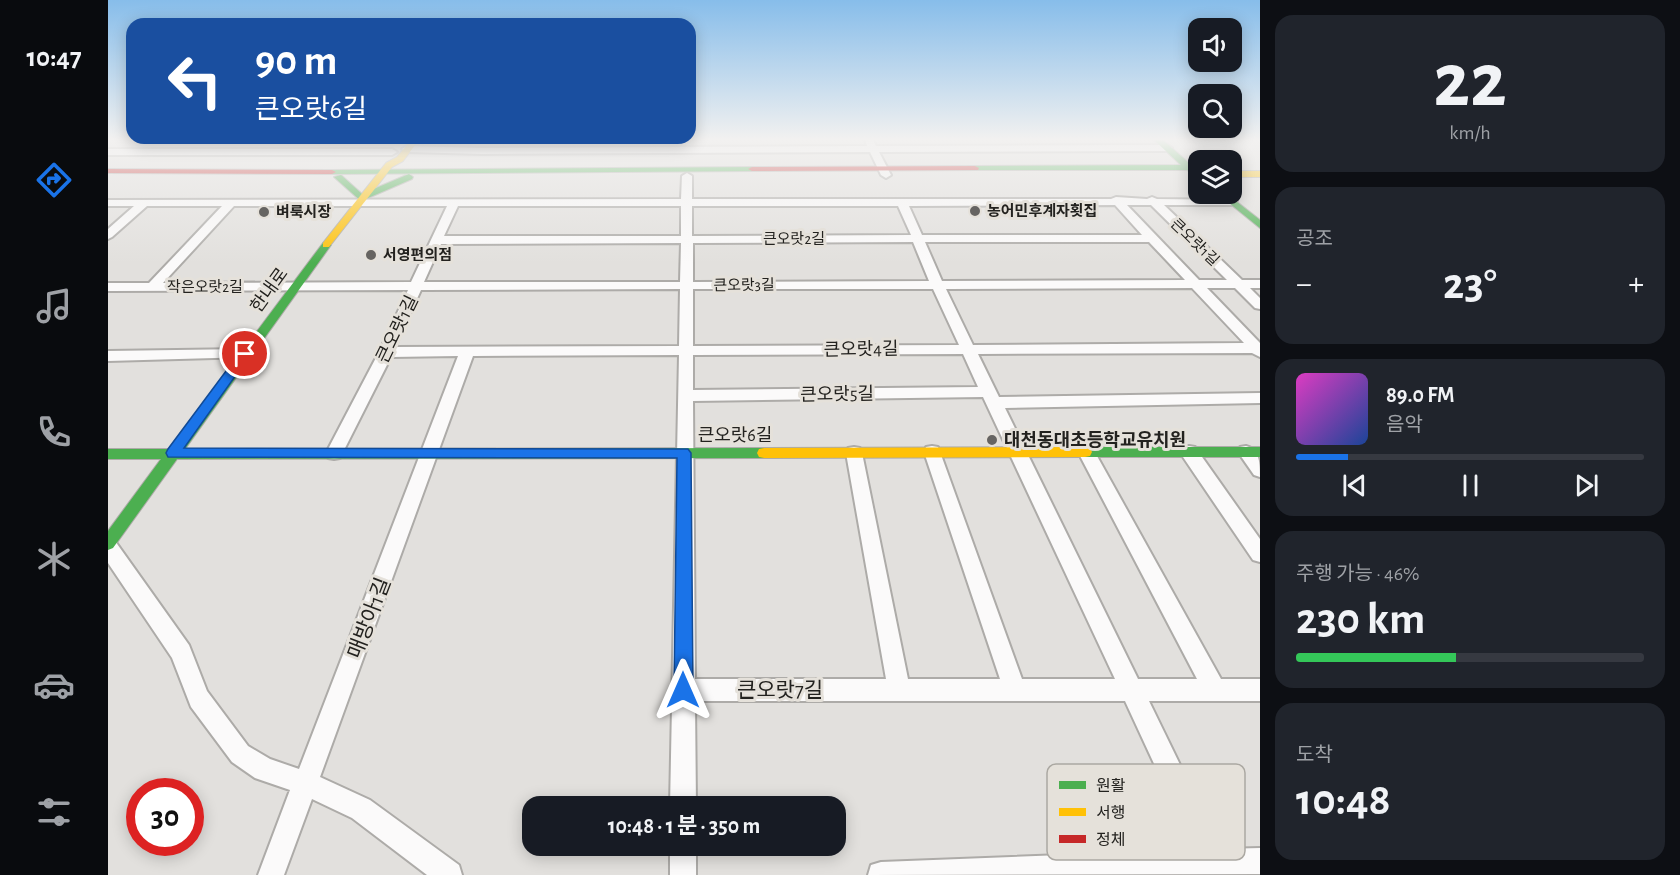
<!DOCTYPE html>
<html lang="ko">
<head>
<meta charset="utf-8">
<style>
  :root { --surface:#171b24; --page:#20242c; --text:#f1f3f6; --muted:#9ea1a6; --line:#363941; --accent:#1a73e8 }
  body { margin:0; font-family:"Alegreya Sans","Noto Sans KR",sans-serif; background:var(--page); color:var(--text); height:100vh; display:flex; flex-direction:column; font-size:22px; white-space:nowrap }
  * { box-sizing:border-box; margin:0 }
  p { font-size:20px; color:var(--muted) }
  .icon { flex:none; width:33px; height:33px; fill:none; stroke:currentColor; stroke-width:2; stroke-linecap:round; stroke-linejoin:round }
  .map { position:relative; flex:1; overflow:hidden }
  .panel { display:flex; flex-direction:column; gap:15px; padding:15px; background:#0d0f14; width:420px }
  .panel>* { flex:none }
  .banner { position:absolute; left:18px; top:18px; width:570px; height:126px; border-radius:18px; box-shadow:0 3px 15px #0003; background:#1a4fa0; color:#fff; overflow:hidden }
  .tools { position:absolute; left:1080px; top:18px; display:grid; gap:12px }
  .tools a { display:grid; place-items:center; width:54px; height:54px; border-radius:12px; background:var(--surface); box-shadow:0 3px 15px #0003; font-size:30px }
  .speed { position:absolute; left:18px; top:778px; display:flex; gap:12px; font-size:30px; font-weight:700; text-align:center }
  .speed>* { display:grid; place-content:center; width:78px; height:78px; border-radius:50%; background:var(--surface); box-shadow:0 3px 15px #0003; line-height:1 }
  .speed .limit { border:9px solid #d22; background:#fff; color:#111 }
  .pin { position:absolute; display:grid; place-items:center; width:51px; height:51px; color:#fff; margin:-26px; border:3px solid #fff; border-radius:50%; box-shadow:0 2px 6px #0007 }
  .me { position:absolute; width:66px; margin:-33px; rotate:0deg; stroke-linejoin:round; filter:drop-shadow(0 0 4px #0008) }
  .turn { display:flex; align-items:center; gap:21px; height:126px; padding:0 30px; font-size:27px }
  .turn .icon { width:78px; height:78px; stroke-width:2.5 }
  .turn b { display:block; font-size:42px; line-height:51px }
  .big { font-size:45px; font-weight:700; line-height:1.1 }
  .panel .card { flex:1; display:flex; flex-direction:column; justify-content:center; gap:9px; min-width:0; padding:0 21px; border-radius:18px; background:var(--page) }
  .panel .dial { align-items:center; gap:0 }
  .dial b { font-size:78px; line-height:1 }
  .song { display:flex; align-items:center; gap:18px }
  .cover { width:72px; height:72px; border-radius:9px; background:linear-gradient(135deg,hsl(310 70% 55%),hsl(220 70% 35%)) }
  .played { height:6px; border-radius:3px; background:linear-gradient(90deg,var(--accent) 15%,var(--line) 15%) }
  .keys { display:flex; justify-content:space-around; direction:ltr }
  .heat { display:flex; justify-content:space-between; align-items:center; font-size:33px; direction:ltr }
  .charge { height:9px; border-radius:4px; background:linear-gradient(90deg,#34c759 46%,var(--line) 0) }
  .trip { position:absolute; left:414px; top:796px; width:324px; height:60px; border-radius:18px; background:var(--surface); box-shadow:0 3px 15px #0003; font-weight:700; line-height:60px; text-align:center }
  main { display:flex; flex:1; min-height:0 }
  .tabs { display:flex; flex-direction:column; width:108px; justify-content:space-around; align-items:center; background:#090b0e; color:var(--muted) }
  .tabs .icon { width:42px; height:42px }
  .tabs .active { color:var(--accent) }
  .tabs b { font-size:27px; color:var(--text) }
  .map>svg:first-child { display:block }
</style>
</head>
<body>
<main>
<nav class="tabs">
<b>10:47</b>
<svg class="icon active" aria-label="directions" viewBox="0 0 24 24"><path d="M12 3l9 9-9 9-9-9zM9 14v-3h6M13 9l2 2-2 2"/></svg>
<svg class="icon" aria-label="music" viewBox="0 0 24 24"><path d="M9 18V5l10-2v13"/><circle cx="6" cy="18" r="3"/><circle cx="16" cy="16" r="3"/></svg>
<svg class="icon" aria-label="phone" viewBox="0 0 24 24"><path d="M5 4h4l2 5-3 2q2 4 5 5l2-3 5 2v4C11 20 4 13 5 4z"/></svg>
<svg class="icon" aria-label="climate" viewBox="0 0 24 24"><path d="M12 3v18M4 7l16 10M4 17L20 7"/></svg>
<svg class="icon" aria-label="car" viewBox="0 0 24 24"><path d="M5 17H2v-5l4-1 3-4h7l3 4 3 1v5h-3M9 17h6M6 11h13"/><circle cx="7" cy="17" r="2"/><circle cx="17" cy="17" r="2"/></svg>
<svg class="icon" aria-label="filters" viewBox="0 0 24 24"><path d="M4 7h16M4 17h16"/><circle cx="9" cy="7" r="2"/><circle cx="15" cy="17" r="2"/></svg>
</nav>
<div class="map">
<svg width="1152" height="875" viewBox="0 0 1152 875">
  <rect width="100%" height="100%" fill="#e2e0dd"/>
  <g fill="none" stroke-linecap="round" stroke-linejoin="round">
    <defs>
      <path id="street" d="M757 140H765L768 146 1059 145 1064 148 1059 151 771 152 783 175 778 178 773 175 762 152 374 154 299 152 294 149 299 146 374 148 759 146Z
        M0 149H284L289 152 284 155H0Z
        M579 173 584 176V199H1003L1008 197 1039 199 1044 197 1049 199 1129 200V204L1125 205H1056L1134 280H1152V288H1142L1152 298V309L1147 308 1127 288H1099L1152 343V357L1144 353 870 354 891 397 1152 393V403L897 408 1030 679H1089L970 452 972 447 978 446 984 447 1113 679H1152V701H1041L1113 849 1152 848V874L760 875 763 865 773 862 1086 850 1017 701H587L588 807H562L571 355 365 356 212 777 262 800 351 865 354 875H319L244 818 204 799 176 875H150L182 790 147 778 124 762 83 707 64 658 0 563V539L7 541 81 645 99 691 140 746 162 759 191 769 350 356 283 357 232 458 226 459 220 458 218 453 271 352 300 290 0 291V283H41L114 206H39L4 237 0 239V229L26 206H0V200L573 199 574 176ZM1007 205 1034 235H814L801 206ZM1019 205H1043L1119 280H1091ZM126 206H339L303 282 55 283ZM350 206H573V236H336ZM584 206H790L803 235 584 236ZM805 242 821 281 585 282V243ZM817 242H1041L1077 280 834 281ZM573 243 572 282H316L333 244ZM1084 288 1136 343 865 345 838 289ZM572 289 571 346 287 347 313 290ZM585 289H825L851 345 585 346ZM855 354 870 387 585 390V355ZM875 397 1007 679H914L832 452 830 447 824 446 818 447 816 452 892 679H800L754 453 752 448 746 447 740 448 738 453 778 679H587L585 401Z
        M137 349 142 351 144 354 142 357 0 361V351Z
        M1081 446 1087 447 1152 539V562L1145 560 1075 457 1073 452 1075 447Z
        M1138 446C1152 450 1152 463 1152 477L1146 475 1130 452 1132 447Z
        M562 846H588V875H562Z"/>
      <path id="fast" d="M1046 140H1055L1083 165H1090V169H1089L1090 177 1079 170H867L863 168 867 166 1073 165Z
        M644 167H647V171L224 174 220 172 224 170Z
        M301 174 305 177 304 179 253 201 226 177 233 175 254 194Z
        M1110 194H1119L1152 220V228Z
        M218 242 223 245 77 449 656 448 661 449 663 453 661 457 656 458 69 459 5 548 0 550V531L53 459H0V449H61L215 243Z
        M977 447H1152V457H977L972 456 970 452 972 448Z"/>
      <path id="slow" d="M303 140H311L295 161 284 167 221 247H215V243L278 163 289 157Z
        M1124 171H1152V177H1124Z
        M977 447 982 448 984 452 982 456 977 457 656 458 651 457 649 453 651 449 656 448Z"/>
      <path id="jam" d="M867 166 871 168 870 170 644 171 640 169 644 167Z
        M0 169 224 170 228 172 224 174 0 173Z"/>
    </defs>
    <use href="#street" stroke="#adaba8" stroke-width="4"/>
    <use href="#fast" stroke="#adaba8" stroke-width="2"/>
    <use href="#slow" stroke="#adaba8" stroke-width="2"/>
    <use href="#jam" stroke="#adaba8" stroke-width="2"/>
    <use href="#street" fill="#fbfafa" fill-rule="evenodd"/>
    <use href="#fast" fill="#4caf50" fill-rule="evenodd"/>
    <use href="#slow" fill="#ffc107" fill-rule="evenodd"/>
    <use href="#jam" fill="#c62828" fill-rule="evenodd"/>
  </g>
  <linearGradient id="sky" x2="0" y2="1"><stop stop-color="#87bdea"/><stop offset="0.53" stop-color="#f2f1f0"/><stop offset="1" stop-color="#f2f1f0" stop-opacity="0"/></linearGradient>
  <rect width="1152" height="263" fill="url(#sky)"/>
  <path fill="#1a73e8" stroke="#114b97" stroke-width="1.5" d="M137 350 143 354 76 448 580 449 583 453 585 690 582 697 575 700 569 697 566 690 569 458 60 457 58 453 60 449 133 351Z"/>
  <g fill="#666462" stroke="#e5e1da" stroke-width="2">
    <circle cx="867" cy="211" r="6"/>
    <circle cx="156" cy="212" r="6"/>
    <circle cx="263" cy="255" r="6"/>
    <circle cx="884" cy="440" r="6"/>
  </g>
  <g text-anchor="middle" stroke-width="6" stroke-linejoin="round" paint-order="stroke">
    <g font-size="15" font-weight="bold" fill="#23221f" stroke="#e5e1da" text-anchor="start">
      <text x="879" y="216">농어민후계자횟집</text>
      <text x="168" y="217">벼룩시장</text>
      <text x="275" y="260">서영편의점</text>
    </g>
    <g font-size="15" fill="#23221f" stroke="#e5e1da">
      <text x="686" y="244">큰오랏2길</text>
      <text transform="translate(1087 242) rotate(44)" y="5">큰오랏1길</text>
      <text transform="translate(636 285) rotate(-1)" y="5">큰오랏3길</text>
      <text x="97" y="292">작은오랏2길</text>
    </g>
    <g font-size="18" fill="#23221f" stroke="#e5e1da">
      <text transform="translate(161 290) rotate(-54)" y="6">한내로</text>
      <text transform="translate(289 329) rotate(-64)" y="6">큰오랏1길</text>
      <text transform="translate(753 349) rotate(-1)" y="6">큰오랏4길</text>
      <text transform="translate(729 394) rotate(-1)" y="6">큰오랏5길</text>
      <text x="627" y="441">큰오랏6길</text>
    </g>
    <g font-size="18" font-weight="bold" fill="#23221f" stroke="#e5e1da" text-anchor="start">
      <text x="896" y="446">대천동대초등학교유치원</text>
    </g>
    <g font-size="21" fill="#23221f" stroke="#e5e1da">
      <text transform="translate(261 618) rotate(-69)" y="7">매방아1길</text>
      <text x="672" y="697">큰오랏7길</text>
    </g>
  </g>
  <rect x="939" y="764" width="198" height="96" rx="9" fill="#e5e1da" stroke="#aba8a2" stroke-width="1.5"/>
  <rect x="951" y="781" width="27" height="8" fill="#4caf50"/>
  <rect x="951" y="808" width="27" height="8" fill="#ffc107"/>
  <rect x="951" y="835" width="27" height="8" fill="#c62828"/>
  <g font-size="16" fill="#23221f">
    <text x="988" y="791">원활</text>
    <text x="988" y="818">서행</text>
    <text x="988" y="845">정체</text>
  </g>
</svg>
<div class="tools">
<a><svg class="icon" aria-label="sound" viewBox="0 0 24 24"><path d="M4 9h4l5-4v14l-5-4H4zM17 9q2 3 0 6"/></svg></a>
<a><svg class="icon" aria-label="search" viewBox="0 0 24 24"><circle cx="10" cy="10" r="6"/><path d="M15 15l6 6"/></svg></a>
<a><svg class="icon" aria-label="layers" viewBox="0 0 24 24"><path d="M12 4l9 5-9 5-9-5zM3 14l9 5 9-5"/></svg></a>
</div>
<div class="speed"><div class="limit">30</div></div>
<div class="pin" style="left:137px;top:354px;background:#d93025"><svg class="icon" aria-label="arrive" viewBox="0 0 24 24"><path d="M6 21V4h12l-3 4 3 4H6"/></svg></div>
<svg class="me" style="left:575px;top:690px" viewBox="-20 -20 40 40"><path d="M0-17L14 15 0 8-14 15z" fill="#1a73e8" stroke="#fff" stroke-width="4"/></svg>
<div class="trip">10:48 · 1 분 · 350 m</div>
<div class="banner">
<div class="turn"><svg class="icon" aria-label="left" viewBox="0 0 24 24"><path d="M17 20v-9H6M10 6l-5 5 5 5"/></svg><div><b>90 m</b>큰오랏6길</div></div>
</div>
</div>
<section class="panel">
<div class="card dial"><b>22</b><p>km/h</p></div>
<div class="card"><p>공조</p>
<div class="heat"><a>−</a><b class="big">23°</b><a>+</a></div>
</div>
<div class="card">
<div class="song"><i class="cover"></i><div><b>89.0 FM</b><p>음악</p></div></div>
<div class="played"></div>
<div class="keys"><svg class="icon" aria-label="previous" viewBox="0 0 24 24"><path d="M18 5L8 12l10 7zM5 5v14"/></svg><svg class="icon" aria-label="pause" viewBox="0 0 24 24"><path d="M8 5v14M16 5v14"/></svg><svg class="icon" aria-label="next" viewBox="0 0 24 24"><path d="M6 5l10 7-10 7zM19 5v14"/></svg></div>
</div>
<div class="card"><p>주행 가능 · 46%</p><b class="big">230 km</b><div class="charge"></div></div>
<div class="card"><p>도착</p><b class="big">10:48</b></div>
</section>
</main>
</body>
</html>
